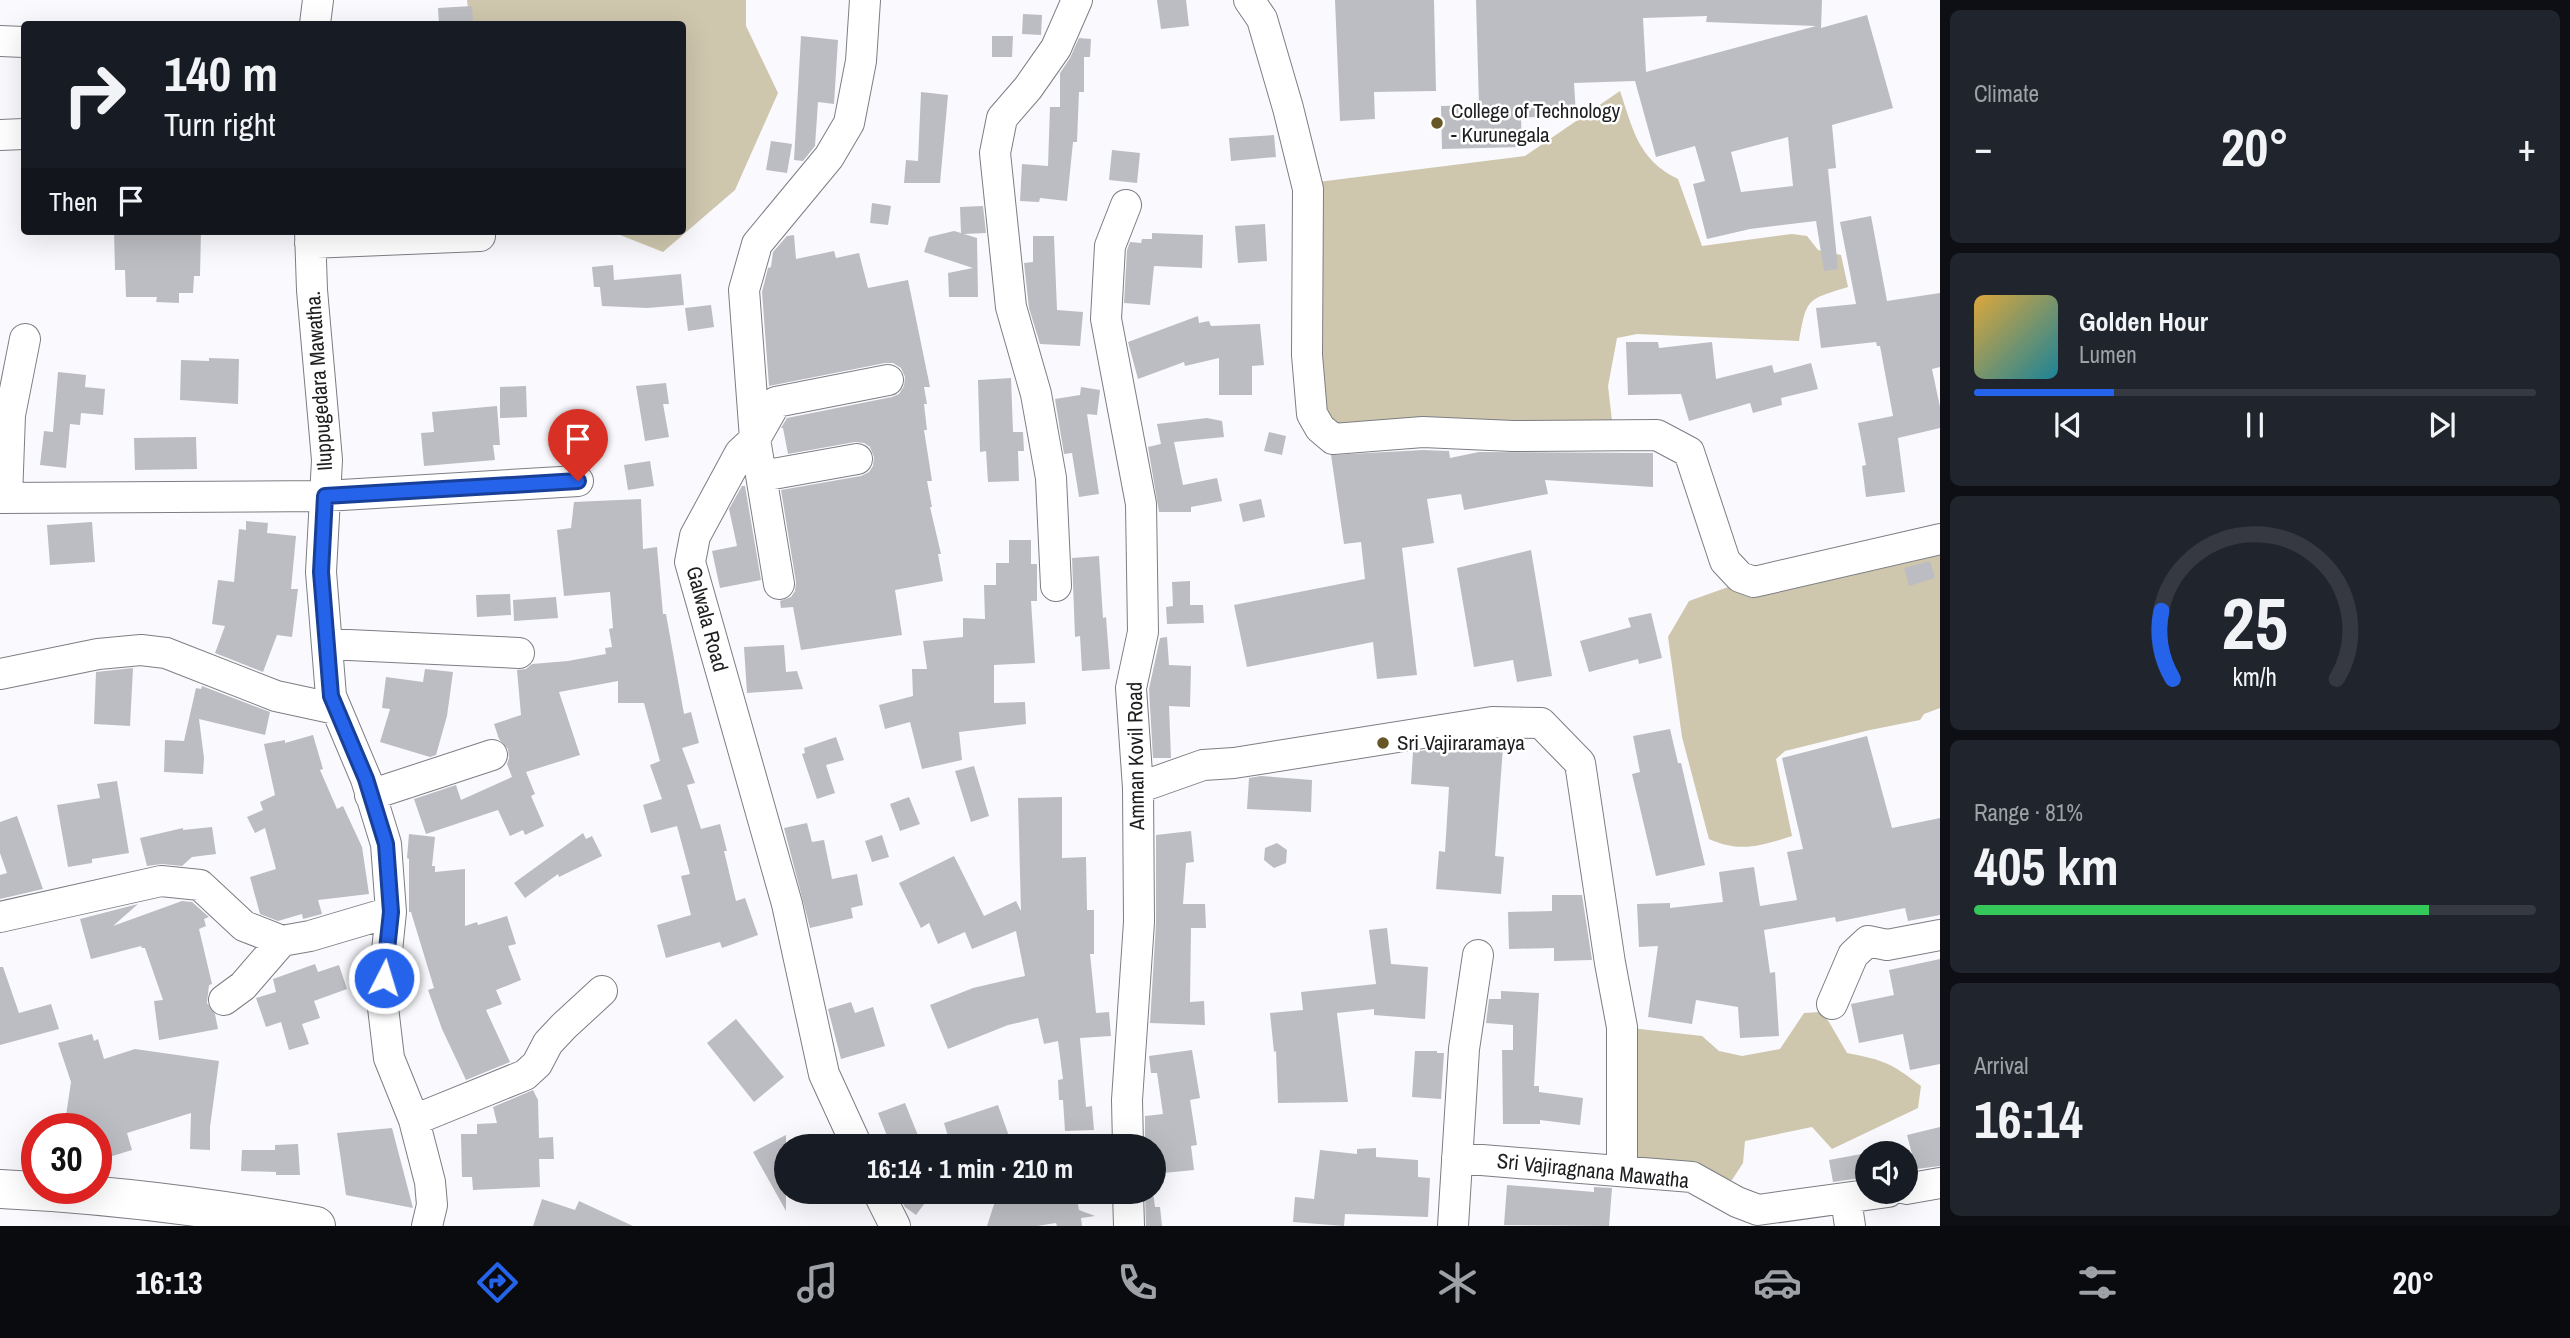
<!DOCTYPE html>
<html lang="en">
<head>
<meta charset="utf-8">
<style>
  :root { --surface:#171b24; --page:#20242c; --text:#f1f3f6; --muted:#9ea1a6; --line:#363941; --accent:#2563eb }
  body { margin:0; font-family:"Archivo Narrow",sans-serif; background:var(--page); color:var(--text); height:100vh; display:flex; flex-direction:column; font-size:26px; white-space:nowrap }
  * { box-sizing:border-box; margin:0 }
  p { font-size:23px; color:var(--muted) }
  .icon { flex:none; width:38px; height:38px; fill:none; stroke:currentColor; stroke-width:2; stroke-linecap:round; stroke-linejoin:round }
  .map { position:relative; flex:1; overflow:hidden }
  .side { display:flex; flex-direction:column; gap:10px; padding:10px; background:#0d0f14; width:630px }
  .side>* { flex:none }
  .hud { position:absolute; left:21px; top:21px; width:665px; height:214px; border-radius:7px; box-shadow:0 7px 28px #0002; background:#171b24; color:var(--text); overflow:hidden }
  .fabs { position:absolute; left:1855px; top:1141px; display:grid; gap:14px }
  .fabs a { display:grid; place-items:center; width:63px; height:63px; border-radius:50%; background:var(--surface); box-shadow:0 7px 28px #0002; font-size:35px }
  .speed { position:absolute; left:21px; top:1113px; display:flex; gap:14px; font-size:35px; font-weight:700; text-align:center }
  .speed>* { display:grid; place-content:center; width:91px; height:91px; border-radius:50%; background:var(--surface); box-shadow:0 7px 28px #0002; line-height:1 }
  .speed .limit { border:10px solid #d22; background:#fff; color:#111 }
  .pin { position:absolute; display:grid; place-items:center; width:60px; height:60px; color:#fff; margin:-72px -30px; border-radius:50% 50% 50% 0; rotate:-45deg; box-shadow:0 0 7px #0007 }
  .pin .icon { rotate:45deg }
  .me { position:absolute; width:77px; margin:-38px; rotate:5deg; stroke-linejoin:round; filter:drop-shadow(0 0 5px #0008) }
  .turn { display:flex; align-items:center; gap:24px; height:147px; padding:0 28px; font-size:32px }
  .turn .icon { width:91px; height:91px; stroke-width:2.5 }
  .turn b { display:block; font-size:49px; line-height:60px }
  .then { display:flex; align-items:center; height:66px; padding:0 28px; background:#0003; gap:14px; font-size:26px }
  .big { font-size:52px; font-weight:700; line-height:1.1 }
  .side .tile { flex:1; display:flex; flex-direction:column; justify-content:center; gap:10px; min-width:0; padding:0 24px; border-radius:10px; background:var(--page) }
  .side .dial { align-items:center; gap:0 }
  .dial svg { height:182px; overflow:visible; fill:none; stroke:var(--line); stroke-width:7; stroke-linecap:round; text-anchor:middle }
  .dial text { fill:var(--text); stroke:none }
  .song { display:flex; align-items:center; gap:21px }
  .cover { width:84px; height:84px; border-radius:10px; background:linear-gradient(135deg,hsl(40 70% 55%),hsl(190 70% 35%)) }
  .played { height:7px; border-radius:4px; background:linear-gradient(90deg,var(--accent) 25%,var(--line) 25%) }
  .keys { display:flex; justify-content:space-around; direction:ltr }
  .heat { display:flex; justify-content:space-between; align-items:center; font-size:38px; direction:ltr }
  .charge { height:10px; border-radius:5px; background:linear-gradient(90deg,#34c759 81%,var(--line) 0) }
  .trip { position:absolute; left:774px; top:1134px; width:392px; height:70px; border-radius:35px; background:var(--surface); box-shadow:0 7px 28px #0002; font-weight:700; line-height:70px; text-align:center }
  .dock { display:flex; height:112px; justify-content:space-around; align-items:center; background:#090b0e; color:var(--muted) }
  .dock .icon { width:49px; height:49px }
  .dock .on { color:var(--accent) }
  .dock b { font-size:32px; color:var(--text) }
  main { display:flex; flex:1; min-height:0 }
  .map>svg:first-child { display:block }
</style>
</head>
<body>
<main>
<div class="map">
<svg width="1940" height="1226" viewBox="0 0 1940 1226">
  <rect width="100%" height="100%" fill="#f9f9fe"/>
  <path fill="#cec6ad" d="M467 0H746V26L778 93 735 190 663 252 610 231H682V24H470Z
    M1620 91C1633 129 1638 160 1678 179L1702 246 1792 234 1807 236 1818 250 1841 255 1848 287C1806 300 1807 298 1799 341L1637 334 1617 338 1608 386 1613 429 1335 434 1319 400 1318 182 1525 156Z
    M1940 550V708L1924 714 1920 720 1870 730 1785 751 1776 759 1792 836C1761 846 1740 853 1709 839L1682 737 1668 637 1689 601 1745 581Z
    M1820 1012 1829 1022 1847 1053C1884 1060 1891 1063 1921 1086L1918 1108 1832 1149 1812 1127 1745 1141 1743 1163 1732 1180 1622 1170V1027L1702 1036 1719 1051 1742 1056 1780 1049 1804 1013Z"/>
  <path fill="#bcbdc2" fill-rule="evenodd" d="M1157 0H1186L1189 26 1161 29Z
    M1335 0H1434L1436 91 1374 92 1375 119 1340 121Z
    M1476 0H1822L1821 28 1867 15 1893 108 1832 125 1836 168 1828 169 1838 269 1824 271 1816 221 1750 229 1707 239 1693 184 1705 181 1695 146 1656 157 1635 81 1574 83 1576 114 1521 118 1522 147 1442 149 1441 106 1479 105ZM1707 16 1706 22 1816 26 1646 72 1643 18ZM1788 137 1793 186 1741 192 1731 152Z
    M472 6 473 24H439L438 8Z
    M1023 14 1042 15 1041 35 1022 34Z
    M801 36 838 40 834 104 818 102 815 146 803 161 794 160Z
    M992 36H1013L1012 57H992Z
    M1079 38 1091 39 1090 57H1084V92H1079L1077 142H1073L1067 201 1040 198 1039 202 1020 201 1022 164 1048 166 1050 107H1060V73L1070 58Z
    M921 92 948 95 940 183H904L906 160 918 161Z
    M1274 135 1276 157 1231 161 1229 138Z
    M771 141 792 144 787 173 766 170Z
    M1112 150 1140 153 1137 183 1109 180Z
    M872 203 891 206 888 225 870 223Z
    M983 206 986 233 964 234 977 238 978 297H949L948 273 973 268 924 252 929 237 954 231 961 233 960 207Z
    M1871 216 1887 301 1940 293V367L1932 369 1940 407V428L1898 438 1905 492 1866 497 1862 466 1866 465 1858 423 1893 416 1880 346H1877L1876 342 1821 348 1816 308 1856 304 1840 222Z
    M1265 224 1267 261 1238 263 1235 226Z
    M114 231H201L200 276H194L193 293H179V303L156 302 157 297H126L125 270H115Z
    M1152 233 1203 235 1202 268 1154 266 1150 305 1124 303 1127 250 1130 242 1141 243 1142 239H1152Z
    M794 235 796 259 834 251 836 258 859 253 868 288 908 280 930 387H924L927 404H924L927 430H924L932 481H927L932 507H930L941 554H938L943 581 895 590 902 635 801 650 793 607 781 608 780 601 791 597 795 591 796 582 781 490 861 476 869 472 873 466 874 457 870 447 864 443 855 442 788 454 783 428H781L787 418 892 397 899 394 904 386 905 377 901 368 893 363H885L769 386 762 292 768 268 771 267 773 252 787 236Z
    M1033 236H1054L1057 310 1083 312 1080 346 1040 344 1029 308 1024 263 1033 262Z
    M613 265 614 280 681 274 684 305 647 308 602 306 600 287H594L592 267Z
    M711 305 714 327 688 331 685 308Z
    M1198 316 1199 323 1209 321 1211 326 1260 324 1264 365 1252 366V395H1219V358L1185 366 1184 362 1138 379 1128 342Z
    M1626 342H1658L1659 348 1712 342 1716 379 1772 365 1774 373 1811 363 1818 389 1781 398 1782 405 1753 413 1750 403 1689 421 1681 394 1628 395Z
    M209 358 239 359 238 404 180 400 181 360 209 361Z
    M58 372 86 375 85 387 105 389 103 415 81 413 80 425 70 424 66 468 40 465 44 431 53 432Z
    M1011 378 1013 432H1023L1024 451H1018L1019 481 988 482 986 451 980 452 978 380Z
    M666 383 669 404H663L669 437 645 441 636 386Z
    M526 386 527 417 500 418V387Z
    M1081 387 1100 390 1097 415 1087 414 1099 494 1079 497 1072 453 1064 454 1055 399 1080 395Z
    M497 406 500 445H493L495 460 424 466 421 433 434 432 432 412Z
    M1207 418 1222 421 1224 437 1174 442 1183 485 1217 478 1222 501 1191 507V512H1159L1148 447 1165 443 1161 444 1157 424Z
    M1269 432 1286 436 1282 455 1264 451Z
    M196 437 197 469 135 470 134 438Z
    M1423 450 1449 451 1450 458 1479 452 1653 453V487L1545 480 1548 494 1464 510 1461 494 1427 499 1434 543 1402 548 1417 675 1377 679 1373 642 1247 667 1234 605 1365 579 1361 542 1344 544 1331 455Z
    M650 461 654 486 628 490 624 465Z
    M742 486H745L761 580 720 588 712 551 737 546 729 509Z
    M641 499 643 549 657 547 663 614H666L684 714 691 712 699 743 682 748 695 783 687 785 701 829 720 824 727 851H724L736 901 745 898 758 935 722 948 720 942 666 958 657 925 691 915 681 876 690 874 677 826 651 833 643 805 662 799 650 765 660 761 644 703H618V681L559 692 580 755 526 772 535 794 531 796 544 826 525 835 523 830 510 836 498 810 426 834 414 799 456 785 461 800 512 777 507 764 509 758 508 749 499 739 494 724 521 715 517 670 526 669 532 664 568 661 606 654 605 648 612 647 609 629 613 628 610 592 564 596 557 530 571 528 574 502Z
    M1261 499 1265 517 1243 522 1239 504Z
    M246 521 268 523 267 533 296 536 291 589H298L292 637 277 635 263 672 215 653 225 626 212 624 218 580 234 582 239 529 246 530Z
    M92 522 95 562 50 565 47 525Z
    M1009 540H1031V564H1037V601H1031L1035 663 994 665V703L1025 702 1026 724 959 732 962 760 922 769 910 722 885 729 879 705 913 696 912 669H927L923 641 963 637V618L985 619 984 585H996V563H1009Z
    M1531 550 1552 676 1517 682 1513 660 1474 667 1457 568Z
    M1099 556 1103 618 1106 617 1110 669 1082 671 1080 636 1075 637 1072 558Z
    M1930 561 1935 578 1909 586 1904 568Z
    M1190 581V605H1203L1204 623 1167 624 1166 607 1173 606 1172 582Z
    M510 594 511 615 477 617 476 595Z
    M556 597 558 618 514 621 513 600Z
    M1651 613 1662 658 1639 664 1638 659 1589 672 1580 641 1631 627 1628 618Z
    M1167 637 1169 665 1191 666 1190 707 1169 706 1171 758H1153L1149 689 1160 638Z
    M784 645 786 672 797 671 803 689 747 693 744 647Z
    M133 668 130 726 94 724 96 672Z
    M425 669 453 672 447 716 436 755 430 757 380 742 390 709 382 708 386 677 423 682Z
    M202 686 270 712 265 735 199 719 204 758 203 774 164 772 165 740 184 741 196 688 201 689Z
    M1670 729 1678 763H1681L1705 865 1656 876 1632 774 1640 772 1633 736Z
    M313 735 323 769 320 770 337 809 343 806 362 847 369 894 318 900 322 914 303 919 302 914 278 921 260 914 250 877 276 869 265 828 255 833 247 817 263 810 260 802 275 795 264 744 285 740V743Z
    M1867 736 1892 828 1940 818V915L1908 921 1905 908 1836 922 1835 917 1764 930 1770 973 1775 972 1779 1036 1740 1038 1738 1007 1696 1000 1692 1024 1648 1017 1658 946 1639 947 1637 904 1670 903V908L1723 902 1719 872 1754 867 1760 906 1797 900 1787 852 1803 849 1782 758Z
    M836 737 844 760 826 765 835 793 817 799 802 754 805 753 804 748Z
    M1462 745 1503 747 1495 856 1504 857 1501 894 1436 889 1439 851 1445 852 1449 787 1411 784 1413 752 1441 748 1452 749V746Z
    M974 766 989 816 971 822 955 771Z
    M1261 776 1312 780 1311 812 1247 809 1249 778Z
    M117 781 129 853 92 859V863L68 867 57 805 100 798 97 784Z
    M909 797 920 824 900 831 890 804Z
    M1062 797V858L1086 857 1087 910H1094V954H1090L1096 1013 1109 1012 1111 1036 1080 1038 1086 1107 1092 1106 1094 1130 1065 1131 1063 1100H1059L1058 1080 1063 1079 1058 1041 1044 1044 1038 1018 1008 1025 948 1049 930 1005 973 988 1025 976 1016 931 972 949 965 932 938 944 929 923 921 928 899 883 954 856 984 916 1016 901 1021 911 1018 798Z
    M17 816 43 889 0 899V875L7 873 0 853V822Z
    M807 823 812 842 824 840 832 879 857 874 863 905 851 908 853 918 810 928 784 828Z
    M212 827 216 854 192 857 182 866 162 864 147 866 140 838 183 828V830Z
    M1191 831 1194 862 1186 863 1183 904H1205L1206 928H1191L1190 1002 1204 1001 1205 1025 1150 1023 1156 923V835Z
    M583 833 586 839 592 836 602 856 559 877 558 874 525 898 514 883Z
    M409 834 435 837 432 866H435V872L465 869V926L477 922 478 925 507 916 516 944 508 946 521 980 496 990 502 1004 486 1010 510 1062 466 1080 442 1029 428 990 434 988 411 912H409V859L407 858Z
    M882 835 889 857 872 862 865 841Z
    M1277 843 1287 850 1286 863 1274 868 1264 860 1265 848Z
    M1552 895H1582L1592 960 1554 961V948L1509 949 1508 912 1552 911Z
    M182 901 192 902 209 917 204 919 206 926 199 929 212 984 209 985 207 1003 215 1014 218 1029 159 1040 154 1001 163 1000 145 948H142L141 946 91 959 80 919 138 904 113 926Z
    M1387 928 1391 964 1428 967 1425 1019 1374 1015V1009L1337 1013 1348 1102 1278 1103 1276 1051 1274 1052 1270 1013 1303 1010 1301 992 1376 984 1369 930Z
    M1940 959V1064L1910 1070 1903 1034 1859 1043 1851 1004 1894 995 1889 970Z
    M315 964 318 972 339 965 347 989 314 1001 320 1018 302 1024 309 1044 289 1050 281 1022 266 1027 256 998 276 992 273 979Z
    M0 967H3L19 1013 51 1004 59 1029 0 1045Z
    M1501 991 1539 993 1534 1086H1539V1092L1583 1098 1580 1125 1540 1120V1124H1503L1502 1050H1513V1025L1486 1023 1489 999H1501Z
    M851 1002 855 1013 873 1007 885 1046 841 1059 828 1009Z
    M736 1019 784 1077 754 1102 707 1043Z
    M92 1034 94 1041 98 1039 104 1059 135 1049 219 1061 210 1127V1150L190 1149 191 1113 127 1133 132 1150 96 1161V1129H64L71 1082 58 1043Z
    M1192 1050 1200 1098 1190 1100 1197 1145 1191 1146 1194 1170 1153 1174V1146H1145V1116L1163 1114 1157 1073H1151L1149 1056Z
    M1415 1051H1437V1053H1444L1441 1099 1412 1097Z
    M533 1090 538 1100 539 1138 553 1137 554 1159H539L540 1187 473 1190 472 1177H462L461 1134H477V1124L497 1123 493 1107Z
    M905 1103 919 1138 898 1146H891L878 1113Z
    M998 1105 1011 1142 997 1146H951L944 1123Z
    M1940 1127V1166L1916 1169 1907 1135Z
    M392 1128 413 1208 346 1195 337 1133Z
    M786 1135V1211L753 1152Z
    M298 1144 300 1175H276V1172L241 1171 242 1150H275V1145Z
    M1376 1148V1157L1418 1160V1177L1430 1178 1428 1217 1345 1214 1344 1226 1293 1222 1295 1197 1314 1199 1320 1150 1357 1154V1149Z
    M1867 1153V1177L1833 1182 1829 1160Z
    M1507 1185 1594 1192V1187L1612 1188 1609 1226 1504 1225Z
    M897 1192H933L916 1215 905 1207Z
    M998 1192H1025L1054 1202 1076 1195 1079 1210 1095 1216 1081 1218 1082 1226H1057L1056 1223 1037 1226H987Z
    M1145 1192H1153L1155 1207H1160L1162 1226H1146Z
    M542 1199 575 1210 579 1201 633 1226H533Z"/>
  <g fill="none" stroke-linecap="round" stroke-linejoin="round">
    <defs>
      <path id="minor" d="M1249 0 1262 19 1288 108 1308 189 1307 355 1312 414 1320 428 1333 439 1423 432 1513 436 1657 435 1689 452 1725 561 1740 577 1754 582 1940 539
        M315 24 318 0
        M0 41 24 42
        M0 135 24 134
        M1126 205 1110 246 1106 319 1141 504 1143 632 1131 688 1138 788 1139 922 1127 1100 1128 1146
        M310 231 312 290 327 460 321 572 331 696 366 779 386 844 391 912 382 999 389 1058 414 1120 430 1182 432 1205 427 1226
        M310 243 480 236
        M762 476 857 459
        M0 498 325 496 578 481
        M7 498 10 415 25 339
        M779 584 755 439 776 402 888 380
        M1056 586 1051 478 1036 394 1011 307 995 153 1002 118 1028 88 1056 48 1077 0
        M327 644 519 653
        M0 674 98 654 141 650 166 653 276 696 336 709
        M1138 788 1203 765 1234 763 1492 722 1541 723 1580 763 1610 963 1622 1027V1170
        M370 795 492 755
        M0 917 161 881 200 885 244 926 282 941 310 936 391 912
        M224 1000 243 986 282 941
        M1832 1004 1853 955 1868 941 1887 945 1940 935
        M414 1120 525 1075 537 1064 548 1043 564 1026 602 991
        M857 1146 824 1074 787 904 690 562 695 536 740 453 755 439 744 290 757 244 829 157 849 123 861 61 865 0
        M1457 1158 1692 1177 1737 1202 1758 1210 1888 1192
        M1906 1189 1940 1183
        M878 1192 895 1226
        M1128 1192 1129 1226
        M1846 1199 1850 1226
        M1453 1226 1464 1049 1478 955"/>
      <path id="major" d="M0 1189C106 1194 211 1207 316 1226"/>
    </defs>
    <use href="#minor" stroke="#7d7e83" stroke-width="32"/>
    <use href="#major" stroke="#7d7e83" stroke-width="40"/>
    <use href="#minor" stroke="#fff" stroke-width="30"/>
    <use href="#major" stroke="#fff" stroke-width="38"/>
  </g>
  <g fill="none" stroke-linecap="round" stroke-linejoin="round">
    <defs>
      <path id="route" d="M384 978 391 912 386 844 366 779 331 696 321 572 325 496 578 481"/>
    </defs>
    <use href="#route" stroke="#184099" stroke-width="18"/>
    <use href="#route" stroke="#2563eb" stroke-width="12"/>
  </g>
  <g fill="#665724" stroke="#fff" stroke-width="2.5">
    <circle cx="1437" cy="123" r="7"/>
    <circle cx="1383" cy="743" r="7"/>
  </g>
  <g text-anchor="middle" stroke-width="5" stroke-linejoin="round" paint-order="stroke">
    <g font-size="21" fill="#1d1e20" stroke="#fff" text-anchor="start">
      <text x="1451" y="118">College of Technology<tspan x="1451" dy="24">- Kurunegala</tspan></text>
      <text x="1397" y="750">Sri Vajiraramaya</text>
    </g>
    <g font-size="21" fill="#1d1e20" stroke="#fff">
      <text transform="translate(319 381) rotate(-94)" y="7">Iluppugedara Mawatha.</text>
      <text transform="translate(707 619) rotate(75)" y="7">Galwala Road</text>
      <text transform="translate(1136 756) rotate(-91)" y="7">Amman Kovil Road</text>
      <text transform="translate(1593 1171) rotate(6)" y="7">Sri Vajiragnana Mawatha</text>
    </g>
  </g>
</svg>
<div class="fabs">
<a><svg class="icon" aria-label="sound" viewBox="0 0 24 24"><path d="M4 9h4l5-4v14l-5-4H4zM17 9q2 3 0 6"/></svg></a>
</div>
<div class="speed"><div class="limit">30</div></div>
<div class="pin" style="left:578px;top:481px;background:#d93025"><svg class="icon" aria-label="arrive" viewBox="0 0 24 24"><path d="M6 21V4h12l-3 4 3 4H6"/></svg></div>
<svg class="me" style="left:384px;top:978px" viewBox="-20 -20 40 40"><circle r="17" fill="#2563eb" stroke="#fff" stroke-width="3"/><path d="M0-11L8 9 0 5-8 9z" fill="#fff"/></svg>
<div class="trip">16:14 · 1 min · 210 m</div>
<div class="hud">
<div class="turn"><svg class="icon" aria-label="right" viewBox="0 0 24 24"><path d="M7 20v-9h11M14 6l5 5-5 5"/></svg><div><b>140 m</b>Turn right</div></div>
<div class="then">Then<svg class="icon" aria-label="arrive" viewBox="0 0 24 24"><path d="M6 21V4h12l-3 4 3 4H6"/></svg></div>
</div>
</div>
<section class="side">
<div class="tile"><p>Climate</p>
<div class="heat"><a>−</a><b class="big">20°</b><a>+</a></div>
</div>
<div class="tile">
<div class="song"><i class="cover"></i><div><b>Golden Hour</b><p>Lumen</p></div></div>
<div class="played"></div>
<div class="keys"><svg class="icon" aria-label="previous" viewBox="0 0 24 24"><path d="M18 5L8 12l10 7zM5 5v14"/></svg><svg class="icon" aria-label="pause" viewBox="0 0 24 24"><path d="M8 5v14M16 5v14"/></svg><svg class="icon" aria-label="next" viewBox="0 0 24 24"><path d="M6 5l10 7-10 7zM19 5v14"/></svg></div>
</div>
<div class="tile dial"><svg viewBox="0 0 100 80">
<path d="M14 69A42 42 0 1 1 86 69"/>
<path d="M14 69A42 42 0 0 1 9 39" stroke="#2563eb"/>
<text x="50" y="56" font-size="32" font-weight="700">25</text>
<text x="50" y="72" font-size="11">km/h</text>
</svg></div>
<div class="tile"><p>Range · 81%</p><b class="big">405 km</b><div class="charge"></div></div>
<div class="tile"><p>Arrival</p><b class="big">16:14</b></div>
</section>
</main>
<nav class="dock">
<b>16:13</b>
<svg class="icon on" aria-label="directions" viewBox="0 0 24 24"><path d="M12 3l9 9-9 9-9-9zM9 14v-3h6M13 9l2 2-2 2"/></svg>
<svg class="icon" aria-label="music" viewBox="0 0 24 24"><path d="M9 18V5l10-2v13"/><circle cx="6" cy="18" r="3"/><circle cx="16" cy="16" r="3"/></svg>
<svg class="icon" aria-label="phone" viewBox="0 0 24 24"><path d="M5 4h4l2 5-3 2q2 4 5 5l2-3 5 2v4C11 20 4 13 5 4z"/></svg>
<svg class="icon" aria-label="climate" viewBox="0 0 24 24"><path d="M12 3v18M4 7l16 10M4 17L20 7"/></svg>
<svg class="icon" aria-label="car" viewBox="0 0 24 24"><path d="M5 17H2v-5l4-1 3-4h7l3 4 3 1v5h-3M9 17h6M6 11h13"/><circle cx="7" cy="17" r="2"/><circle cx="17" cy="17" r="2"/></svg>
<svg class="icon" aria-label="filters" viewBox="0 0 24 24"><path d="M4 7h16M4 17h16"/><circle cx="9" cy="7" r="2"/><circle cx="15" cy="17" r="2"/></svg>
<b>20°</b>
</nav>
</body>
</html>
